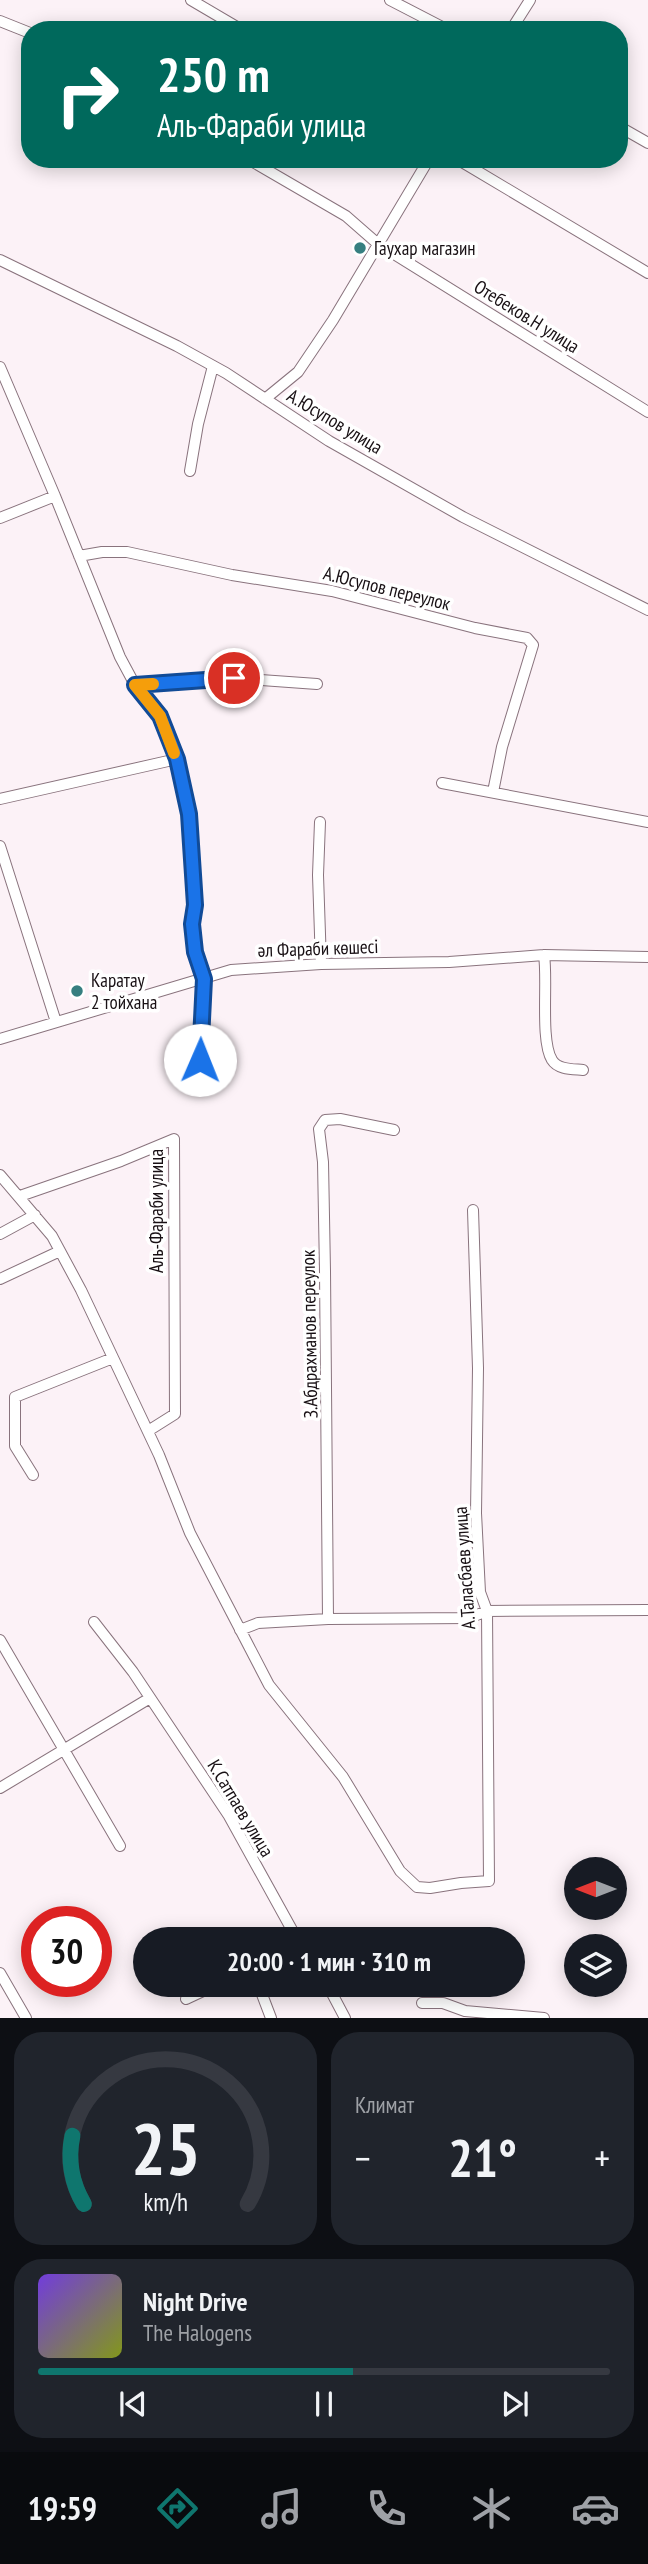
<!DOCTYPE html>
<html lang="ru">
<head>
<meta charset="utf-8">
<style>
  :root { --surface:#171b24; --page:#20242c; --text:#f1f3f6; --muted:#9ea1a6; --line:#363941; --accent:#0f766e }
  body { margin:0; font-family:"PT Sans Narrow",sans-serif; background:var(--page); color:var(--text); height:100vh; display:flex; flex-direction:column; font-size:26px; white-space:nowrap }
  * { box-sizing:border-box; margin:0 }
  p { font-size:23px; color:var(--muted) }
  .icon { flex:none; width:38px; height:38px; fill:none; stroke:currentColor; stroke-width:2; stroke-linecap:round; stroke-linejoin:round }
  .map { position:relative; height:2018px; overflow:hidden }
  .drawer { display:flex; flex-direction:column; gap:14px; padding:14px; background:#0d0f14; flex:1 }
  .drawer>* { flex:none }
  .guide { position:absolute; left:21px; top:21px; width:607px; height:147px; border-radius:28px; box-shadow:0 4px 18px #0003; background:#00695c; color:#fff; overflow:hidden }
  .needle { width:46px; rotate:270deg }
  .fabs { position:absolute; left:564px; top:1857px; display:grid; gap:14px }
  .fabs a { display:grid; place-items:center; width:63px; height:63px; border-radius:50%; background:var(--surface); box-shadow:0 4px 18px #0003; font-size:35px }
  .speed { position:absolute; left:21px; top:1906px; display:flex; gap:14px; font-size:35px; font-weight:700; text-align:center }
  .speed>* { display:grid; place-content:center; width:91px; height:91px; border-radius:50%; background:var(--surface); box-shadow:0 4px 18px #0003; line-height:1 }
  .speed .limit { border:10px solid #d22; background:#fff; color:#111 }
  .pin { position:absolute; display:grid; place-items:center; width:60px; height:60px; color:#fff; margin:-30px; border:4px solid #fff; border-radius:50%; box-shadow:0 2px 7px #0007 }
  .me { position:absolute; width:77px; margin:-38px; rotate:1deg; stroke-linejoin:round; filter:drop-shadow(0 0 5px #0008) }
  .turn { display:flex; align-items:center; gap:24px; height:147px; padding:0 21px; font-size:32px }
  .turn .icon { width:91px; height:91px; stroke-width:2.5 }
  .turn b { display:block; font-size:49px; line-height:60px }
  .big { font-size:52px; font-weight:600; line-height:1.1 }
  .drawer .tile { flex:1; display:flex; flex-direction:column; justify-content:center; gap:10px; min-width:0; padding:0 24px; border-radius:28px; background:var(--page) }
  .drawer .dial { align-items:center; gap:0 }
  .dial svg { height:182px; overflow:visible; fill:none; stroke:var(--line); stroke-width:7; stroke-linecap:round; text-anchor:middle }
  .dial text { fill:var(--text); stroke:none }
  .song { display:flex; align-items:center; gap:21px }
  .cover { width:84px; height:84px; border-radius:10px; background:linear-gradient(135deg,hsl(260 70% 55%),hsl(70 70% 35%)) }
  .played { height:7px; border-radius:4px; background:linear-gradient(90deg,var(--accent) 55%,var(--line) 55%) }
  .keys { display:flex; justify-content:space-around; direction:ltr }
  .heat { display:flex; justify-content:space-between; align-items:center; font-size:38px; direction:ltr }
  .drawer .tiles { flex:1; display:grid; gap:14px; grid-template-columns:1fr 1fr }
  .tile:last-child { grid-column:span 2 }
  .trip { position:absolute; left:133px; top:1927px; width:392px; height:70px; border-radius:35px; background:var(--surface); box-shadow:0 4px 18px #0003; font-weight:600; line-height:70px; text-align:center }
  .dock { display:flex; height:112px; justify-content:space-around; align-items:center; background:#090b0e; color:var(--muted) }
  .dock .icon { width:49px; height:49px }
  .dock .current { color:var(--accent) }
  .dock b { font-size:32px; color:var(--text) }
  .map>svg:first-child { display:block }
</style>
</head>
<body>
<div class="map">
<svg width="648" height="2018" viewBox="0 0 648 2018">
  <rect width="100%" height="100%" fill="#fcf2f7"/>
  <g fill="none" stroke-linecap="round" stroke-linejoin="round">
    <defs>
      <path id="minor" d="M191 0 242 30
        M390 0 448 30
        M0 21 30 33
        M511 30 530 0
        M620 127 648 143
        M248 159 346 216 378 244 648 412
        M457 159 648 273
        M0 260 177 346 226 373 329 441 463 517 648 610
        M0 367 55 496 0 518
        M265 399 298 372 333 320 429 159
        M190 471 198 424 213 366
        M55 496 120 657 135 685 160 716 177 759 189 814 195 905 192 924 195 952 204 979 199 1060 193 1089
        M79 556 102 552H127L232 575 332 591 475 628 527 638 533 645 502 747 493 792
        M135 685 234 678 317 684
        M442 783 648 822
        M0 799 177 759
        M320 822 318 875 321 964
        M0 846 56 1022
        M544 955C548 980 540 1041 552 1060 558 1070 574 1069 583 1070
        M0 1039 231 970 321 964 449 962 544 955 648 957
        M0 1175 52 1236 81 1290 159 1455 190 1533 269 1685 343 1777 400 1871 417 1887 430 1888 461 1883 489 1881 487 1611 480 1592 476 1513 478 1368 473 1210
        M20 1196 121 1161 174 1139 175 1414 148 1431
        M0 1234 35 1215
        M0 1279 60 1251
        M33 1475 15 1446V1397L113 1358
        M328 1619 325 1271 323 1162 319 1129 325 1120 340 1119 394 1130
        M94 1622 133 1672 229 1816 297 1939
        M240 1630 258 1623 328 1619 469 1618 487 1611 648 1610
        M0 1640 120 1846
        M0 1788 150 1698
        M0 1973 26 2018
        M258 1984 271 2018
        M327 1984 345 2018
        M186 1999 218 1984
        M422 2003H443L465 2011 544 2018"/>
    </defs>
    <use href="#minor" stroke="#89737d" stroke-width="12"/>
    <use href="#minor" stroke="#fff" stroke-width="10"/>
  </g>
  <g fill="none" stroke-linecap="round" stroke-linejoin="round">
    <defs>
      <path id="route" d="M200 1060 204 979 195 952 192 924 195 905 189 814 177 759 160 716 135 685 234 678"/>
    </defs>
    <use href="#route" stroke="#114b97" stroke-width="18"/>
    <use href="#route" stroke="#1a73e8" stroke-width="12"/>
    <path stroke="#f59e0b" stroke-width="12" d="M153 684 135 685 160 716 174 753"/>
  </g>
  <g fill="#367f80" stroke="#fff" stroke-width="2.5">
    <circle cx="360" cy="248" r="7"/>
    <circle cx="77" cy="991" r="7"/>
  </g>
  <g text-anchor="middle" stroke-width="7" stroke-linejoin="round" paint-order="stroke">
    <g font-size="19" fill="#181014" stroke="#fff" text-anchor="start">
      <text x="374" y="255">Гаухар магазин</text>
      <text x="91" y="987">Каратау<tspan x="91" dy="22">2 тойхана</tspan></text>
    </g>
    <g font-size="19" fill="#181014" stroke="#fff">
      <text transform="translate(527 316) rotate(32)" y="7">Отебеков.Н улица</text>
      <text transform="translate(335 421) rotate(31)" y="7">А.Юсупов улица</text>
      <text transform="translate(387 588) rotate(14)" y="7">А.Юсупов переулок</text>
      <text transform="translate(318 948) rotate(-2)" y="7">әл Фараби көшесі</text>
      <text transform="translate(156 1211) rotate(-90)" y="7">Аль-Фараби улица</text>
      <text transform="translate(309 1334) rotate(-91)" y="7">З.Абдрахманов переулок</text>
      <text transform="translate(464 1568) rotate(-94)" y="7">А.Таласбаев улица</text>
      <text transform="translate(241 1808) rotate(59)" y="7">К.Сатпаев улица</text>
    </g>
  </g>
</svg>
<div class="fabs">
<a><svg class="needle" viewBox="-14 -14 28 28"><path d="M0-13l5 13h-10z" fill="#e53935"/><path d="M0 13l5-13h-10z" fill="#9ea1a6"/></svg></a>
<a><svg class="icon" aria-label="layers" viewBox="0 0 24 24"><path d="M12 4l9 5-9 5-9-5zM3 14l9 5 9-5"/></svg></a>
</div>
<div class="speed"><div class="limit">30</div></div>
<div class="pin" style="left:234px;top:678px;background:#d93025"><svg class="icon" aria-label="arrive" viewBox="0 0 24 24"><path d="M6 21V4h12l-3 4 3 4H6"/></svg></div>
<svg class="me" style="left:200px;top:1060px" viewBox="-20 -20 40 40"><circle r="19" fill="#fff"/><path d="M0-13L10 11 0 6-10 11z" fill="#1a73e8"/></svg>
<div class="trip">20:00 · 1 мин · 310 m</div>
<div class="guide">
<div class="turn"><svg class="icon" aria-label="right" viewBox="0 0 24 24"><path d="M7 20v-9h11M14 6l5 5-5 5"/></svg><div><b>250 m</b>Аль-Фараби улица</div></div>
</div>
</div>
<section class="drawer">
<div class="tiles">
<div class="tile dial"><svg viewBox="0 0 100 80">
<path d="M14 69A42 42 0 1 1 86 69"/>
<path d="M14 69A42 42 0 0 1 9 39" stroke="#0f766e"/>
<text x="50" y="56" font-size="32" font-weight="700">25</text>
<text x="50" y="72" font-size="11">km/h</text>
</svg></div>
<div class="tile"><p>Климат</p>
<div class="heat"><a>−</a><b class="big">21°</b><a>+</a></div>
</div>
<div class="tile">
<div class="song"><i class="cover"></i><div><b>Night Drive</b><p>The Halogens</p></div></div>
<div class="played"></div>
<div class="keys"><svg class="icon" aria-label="previous" viewBox="0 0 24 24"><path d="M18 5L8 12l10 7zM5 5v14"/></svg><svg class="icon" aria-label="pause" viewBox="0 0 24 24"><path d="M8 5v14M16 5v14"/></svg><svg class="icon" aria-label="next" viewBox="0 0 24 24"><path d="M6 5l10 7-10 7zM19 5v14"/></svg></div>
</div>
</div>
</section>
<nav class="dock">
<b>19:59</b>
<svg class="icon current" aria-label="directions" viewBox="0 0 24 24"><path d="M12 3l9 9-9 9-9-9zM9 14v-3h6M13 9l2 2-2 2"/></svg>
<svg class="icon" aria-label="music" viewBox="0 0 24 24"><path d="M9 18V5l10-2v13"/><circle cx="6" cy="18" r="3"/><circle cx="16" cy="16" r="3"/></svg>
<svg class="icon" aria-label="phone" viewBox="0 0 24 24"><path d="M5 4h4l2 5-3 2q2 4 5 5l2-3 5 2v4C11 20 4 13 5 4z"/></svg>
<svg class="icon" aria-label="climate" viewBox="0 0 24 24"><path d="M12 3v18M4 7l16 10M4 17L20 7"/></svg>
<svg class="icon" aria-label="car" viewBox="0 0 24 24"><path d="M5 17H2v-5l4-1 3-4h7l3 4 3 1v5h-3M9 17h6M6 11h13"/><circle cx="7" cy="17" r="2"/><circle cx="17" cy="17" r="2"/></svg>
</nav>
</body>
</html>
